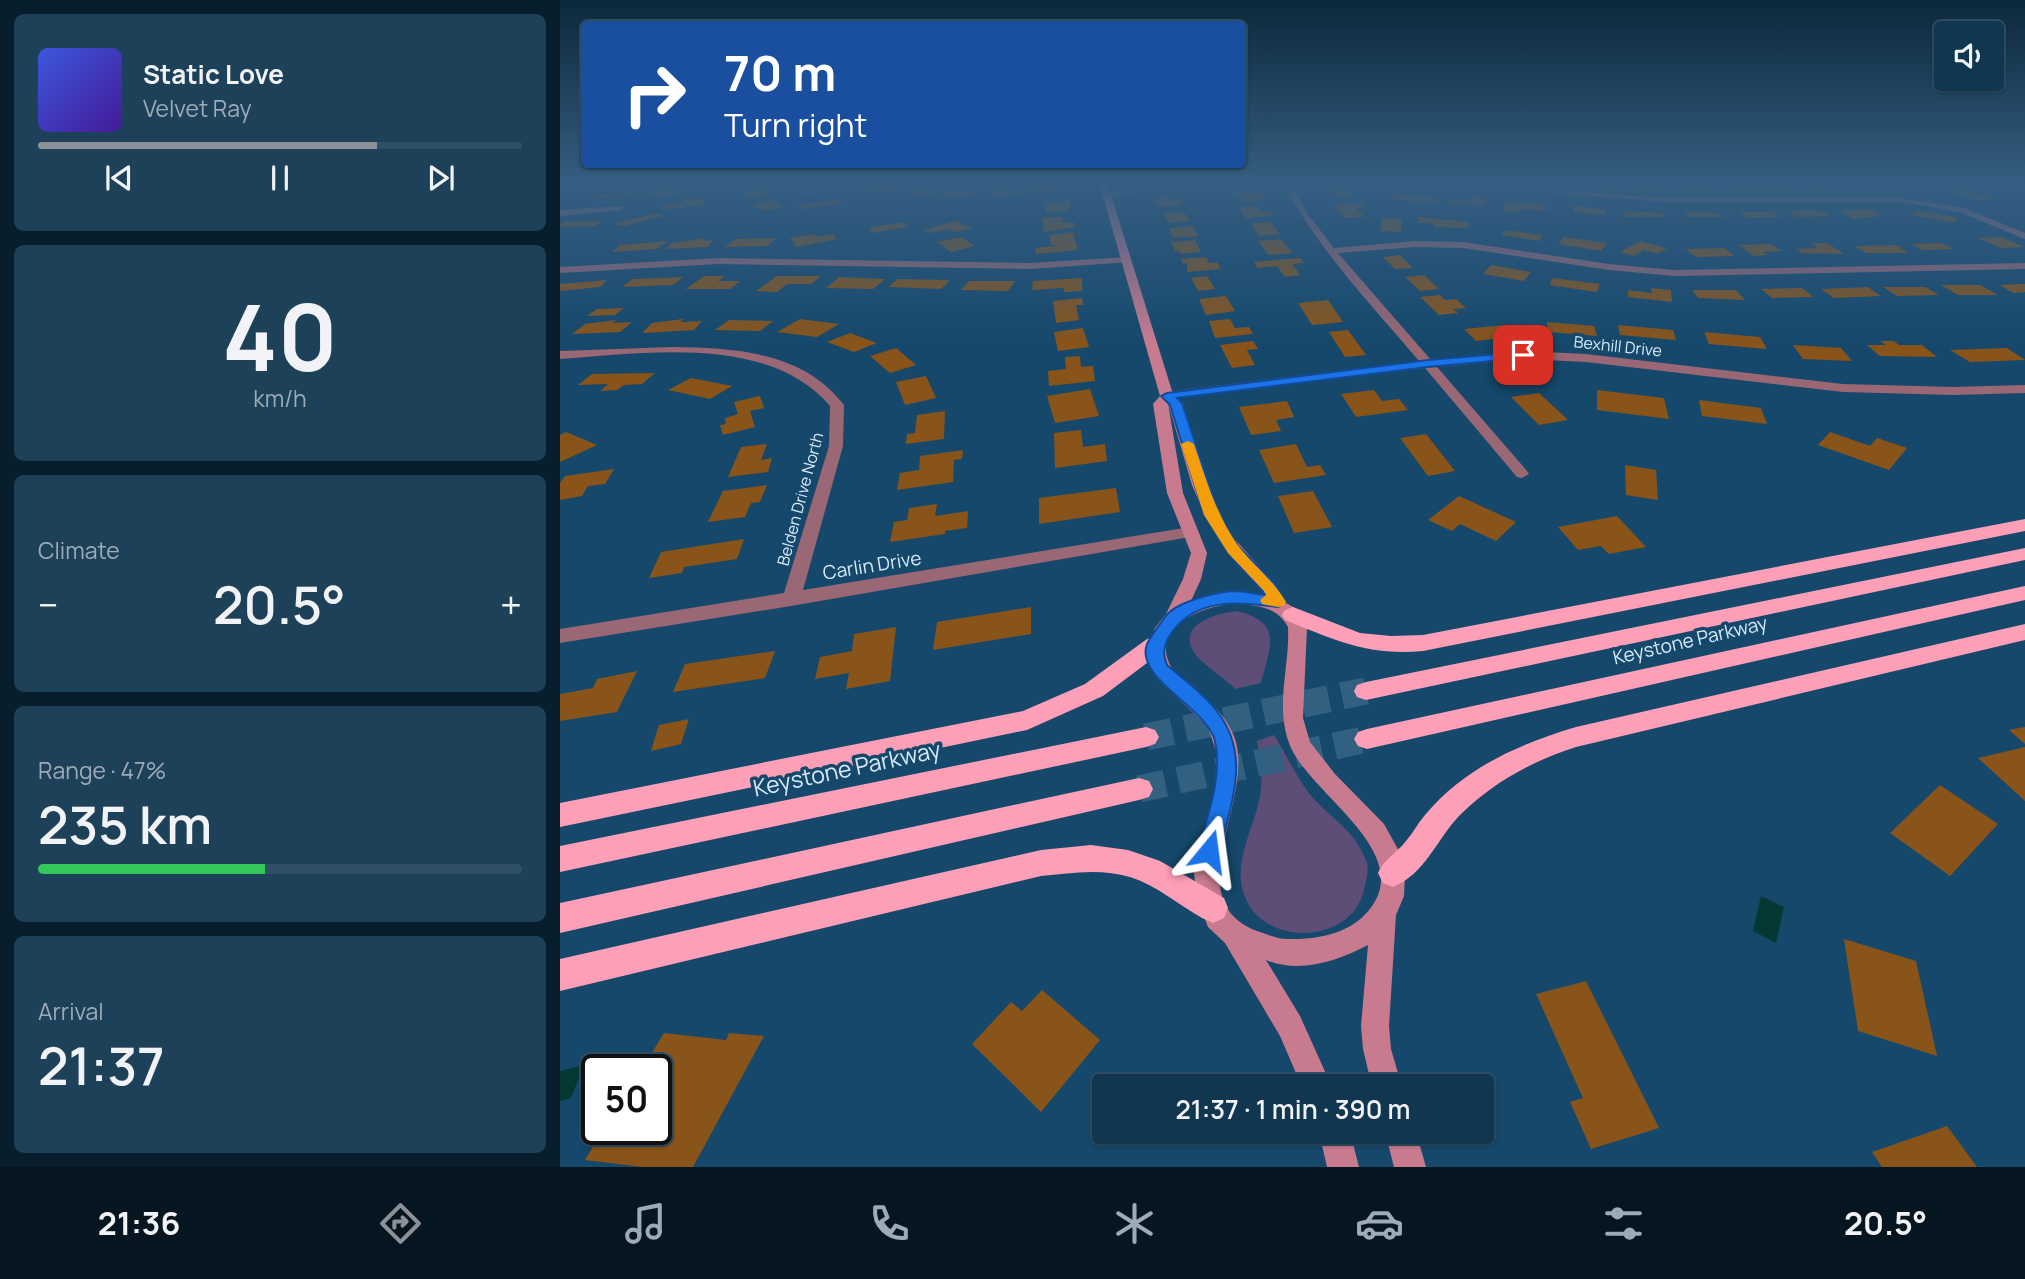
<!DOCTYPE html>
<html lang="en">
<head>
<meta charset="utf-8">
<style>
  :root { --surface:#103650; --page:#1e415a; --text:#f1f3f6; --muted:#9cabb7; --line:#305067; --accent:#8c9099 }
  body { margin:0; font-family:Manrope,sans-serif; background:var(--page); color:var(--text); height:100vh; display:flex; flex-direction:column; font-size:26px; white-space:nowrap }
  * { box-sizing:border-box; margin:0 }
  p { font-size:23px; color:var(--muted) }
  .icon { flex:none; width:38px; height:38px; fill:none; stroke:currentColor; stroke-width:2; stroke-linecap:round; stroke-linejoin:round }
  .map { position:relative; flex:1; overflow:hidden }
  .panel { display:flex; flex-direction:column; gap:14px; padding:14px; background:#091e2c; width:560px }
  .panel>* { flex:none }
  .guide { position:absolute; left:21px; top:21px; width:665px; height:147px; border-radius:7px; box-shadow:0 2px 5px #0004,0 0 0 2px var(--line); background:#1a4fa0; color:#fff; overflow:hidden }
  .tools { position:absolute; left:1374px; top:21px; display:grid; gap:14px }
  .tools a { display:grid; place-items:center; width:70px; height:70px; border-radius:7px; background:var(--surface); box-shadow:0 2px 5px #0004,0 0 0 2px var(--line); font-size:35px }
  .speed { position:absolute; left:21px; top:1054px; display:flex; gap:14px; font-size:35px; font-weight:700; text-align:center }
  .speed>* { display:grid; place-content:center; width:91px; height:91px; border-radius:50%; background:var(--surface); box-shadow:0 2px 5px #0004,0 0 0 2px var(--line); line-height:1 }
  .speed .limit { border:4px solid #111; border-radius:10px; background:#fff; color:#111 }
  .pin { position:absolute; display:grid; place-items:center; width:60px; height:60px; color:#fff; margin:-30px; border-radius:14px; box-shadow:0 4px 10px #0006 }
  .me { position:absolute; width:77px; margin:-38px; rotate:16deg; stroke-linejoin:round; filter:drop-shadow(0 0 5px #0008) }
  .turn { display:flex; align-items:center; gap:24px; height:147px; padding:0 28px; font-size:32px }
  .turn .icon { width:91px; height:91px; stroke-width:2.5 }
  .turn b { display:block; font-size:49px; line-height:60px }
  .big { font-size:52px; font-weight:600; line-height:1.1 }
  .panel .card { flex:1; display:flex; flex-direction:column; justify-content:center; gap:10px; min-width:0; padding:0 24px; border-radius:10px; background:var(--page) }
  .panel .dial { align-items:center; gap:0 }
  .dial b { font-size:91px; line-height:1 }
  .song { display:flex; align-items:center; gap:21px }
  .cover { width:84px; height:84px; border-radius:10px; background:linear-gradient(135deg,hsl(230 70% 55%),hsl(260 70% 35%)) }
  .played { height:7px; border-radius:4px; background:linear-gradient(90deg,var(--accent) 70%,var(--line) 70%) }
  .keys { display:flex; justify-content:space-around; direction:ltr }
  .heat { display:flex; justify-content:space-between; align-items:center; font-size:38px; direction:ltr }
  .charge { height:10px; border-radius:5px; background:linear-gradient(90deg,#34c759 47%,var(--line) 0) }
  .trip { position:absolute; left:532px; top:1074px; width:402px; height:70px; border-radius:7px; background:var(--surface); box-shadow:0 2px 5px #0004,0 0 0 2px var(--line); font-weight:600; line-height:70px; text-align:center }
  .tab-bar { display:flex; height:112px; justify-content:space-around; align-items:center; background:#061620; color:var(--muted) }
  .tab-bar .icon { width:49px; height:49px }
  .tab-bar .selected { color:var(--accent) }
  .tab-bar b { font-size:32px; color:var(--text) }
  main { display:flex; flex:1; min-height:0 }
  .map>svg:first-child { display:block }
</style>
</head>
<body>
<main>
<section class="panel">
<div class="card">
<div class="song"><i class="cover"></i><div><b>Static Love</b><p>Velvet Ray</p></div></div>
<div class="played"></div>
<div class="keys"><svg class="icon" aria-label="previous" viewBox="0 0 24 24"><path d="M18 5L8 12l10 7zM5 5v14"/></svg><svg class="icon" aria-label="pause" viewBox="0 0 24 24"><path d="M8 5v14M16 5v14"/></svg><svg class="icon" aria-label="next" viewBox="0 0 24 24"><path d="M6 5l10 7-10 7zM19 5v14"/></svg></div>
</div>
<div class="card dial"><b>40</b><p>km/h</p></div>
<div class="card"><p>Climate</p>
<div class="heat"><a>−</a><b class="big">20.5°</b><a>+</a></div>
</div>
<div class="card"><p>Range · 47%</p><b class="big">235 km</b><div class="charge"></div></div>
<div class="card"><p>Arrival</p><b class="big">21:37</b></div>
</section>
<div class="map">
<svg width="1465" height="1167" viewBox="0 0 1465 1167">
  <rect width="100%" height="100%" fill="#15486b"/>
  <path fill="#5e4d76" d="M677 611C724 623 710 646 701 683L675 689C664 677 639 662 633 651 618 623 658 613 677 611Z
    M714 735C727 755 738 781 753 798 775 822 795 830 807 863 809 871 806 881 804 890 791 945 704 947 685 897 670 860 698 825 701 788 703 773 699 756 697 741Z"/>
  <path fill="#063833" d="M1201 896 1224 907 1216 943 1193 931Z
    M24 1065 11 1098 0 1101V1071Z"/>
  <g fill="none" stroke-linecap="round" stroke-linejoin="round">
    <path stroke="#063833" stroke-width="3.5" d="M1462 182 1465 184"/>
  </g>
  <path fill="#89541a" d="M1020 182H1050L1051 189 1035 187V185Z
    M1166 182H1180L1195 190 1166 191 1158 186H1173Z
    M1239 182H1270L1280 187 1249 188Z
    M1294 182 1329 184 1335 188 1299 186Z
    M316 183 340 188 327 192 303 187Z
    M1071 184 1099 185 1102 190 1074 189Z
    M1228 184 1236 188 1206 189 1199 185Z
    M498 185 499 189 493 190V193L467 192V187Z
    M1113 186H1143L1151 191H1119Z
    M787 187 791 197H775L769 188Z
    M202 189H215L200 198H184L189 195H183L187 192Z
    M352 189 379 190 373 194 359 196 345 193Z
    M448 189V191L461 190 462 194 432 197 431 190Z
    M695 189 708 200 687 202 670 194Z
    M1396 189 1434 198 1423 201 1385 191Z
    M99 190 124 192 111 197 86 194Z
    M388 191 400 192H415L411 197H381Z
    M76 192 71 196 30 199 36 195Z
    M832 194 877 197 874 203 828 199Z
    M611 196 613 200H621L623 205 599 207 595 197Z
    M913 197 927 198 924 206 889 203 891 199 912 200Z
    M147 198 140 206 100 209 104 205 122 204 125 199Z
    M280 199 282 203 240 209 238 205Z
    M209 200 225 206 206 211 190 205Z
    M509 201 510 211 486 213 485 203Z
    M946 202 986 205V211L961 209 960 213 944 212Z
    M801 203 806 207 796 208 805 217 785 218 772 205Z
    M1013 205 1045 210 1046 215 1014 212Z
    M696 206 700 212 709 211 713 216 685 218 678 207Z
    M1309 209 1322 216 1293 219 1280 211Z
    M1357 210 1399 218 1393 223 1351 215Z
    M623 211 630 221 609 223 603 213Z
    M1063 211 1103 213 1106 217H1065Z
    M1228 211H1261L1271 216 1237 217Z
    M1124 212 1158 213 1164 217H1129Z
    M1179 212H1212L1220 217 1187 218Z
    M96 213 104 216 63 226 55 224Z
    M502 217 503 223 514 222 515 227 484 232 482 218Z
    M858 217 908 222 909 228 874 227 873 223H858Z
    M822 218 842 219 841 232 820 231Z
    M42 221 34 226 0 227 3 222Z
    M395 221 412 228 396 232 387 229 371 233 363 230Z
    M344 222 349 227 312 233 308 228Z
    M710 222 720 234 699 236 690 223Z
    M633 226 638 236 613 238 609 228Z
    M946 230 983 235 979 241 941 235Z
    M513 232 518 250 476 254 475 248 497 246 491 244 489 235Z
    M254 234 257 237 273 234 277 239 236 247 230 238Z
    M401 237 415 246 391 252 377 242Z
    M1004 237 1047 243 1041 251 998 244Z
    M1441 237 1464 247 1441 248 1418 238Z
    M146 238 143 241 153 240 147 247 105 249 112 243Z
    M216 238 207 246 165 247 175 239Z
    M721 239 732 253 709 255 698 241Z
    M635 240 641 252 620 254 619 251H615L611 242Z
    M109 241 96 249 52 252 60 245Z
    M1080 241 1107 248 1098 254 1084 250 1074 256 1060 252Z
    M1250 243H1267L1284 254 1242 253 1235 249 1258 248Z
    M1381 243 1393 249 1363 250 1351 244Z
    M1211 244 1222 251 1203 252 1208 255 1194 256 1179 245Z
    M1336 245 1348 253H1306L1294 246Z
    M1164 248 1175 256 1136 257 1126 249Z
    M840 255 853 268 835 269 823 257Z
    M646 257 649 263 657 262 661 269 627 272V263L623 264 621 259Z
    M740 258 744 263 732 264 740 275 725 277 717 266 698 268 694 262Z
    M931 265 971 272 964 281 923 274Z
    M864 275 879 289 860 291 845 277Z
    M144 276H165L158 281H180L170 289H126Z
    M217 276H261L251 284H227L217 292 196 291Z
    M647 276 655 289 638 291 631 278Z
    M123 277 113 285 62 287 73 279Z
    M279 277 325 279 313 289 266 288Z
    M522 278V291L504 292V288L472 290 473 281Z
    M993 278 1040 284 1037 292 989 285Z
    M338 279 390 280 381 289 328 287Z
    M47 280 40 287 0 291V284Z
    M409 281H455L448 291 401 290Z
    M1465 284V292L1454 293 1439 285Z
    M1381 285H1420L1438 295H1398Z
    M1308 287 1321 296 1274 298 1261 289Z
    M1323 287H1365L1379 295 1337 296Z
    M1091 288 1111 290 1112 302 1068 297V290L1092 293Z
    M1242 288 1254 297 1212 298 1201 289Z
    M1132 290H1176L1185 300 1138 298Z
    M880 295 885 300 896 299 906 308 893 309 898 313 879 315 860 297Z
    M666 296 675 311 646 315 639 299Z
    M522 298 523 305H516L519 320 496 323 493 301Z
    M768 300 783 322 752 325 738 303Z
    M64 308 55 315 27 316 37 309Z
    M123 319 120 322 142 321 134 330 82 333 92 323Z
    M240 319 279 324 257 337 217 332Z
    M670 319 675 328 689 327 693 334 655 338 649 321Z
    M56 320 53 323 72 322 60 332 12 334 25 324Z
    M169 320 213 321 200 331 155 330Z
    M987 322 1034 326 1037 336 988 332Z
    M945 325 957 336 916 341 904 329Z
    M1058 325 1113 330 1116 340 1060 335Z
    M523 328 529 347 498 351 494 332Z
    M788 330 806 355 785 357 769 332Z
    M1144 332 1200 337 1207 349 1149 344Z
    M290 333 317 343 294 352 267 342Z
    M693 341 698 349 687 350 695 365 672 368 660 345Z
    M1320 341H1334L1339 345H1362L1377 357 1320 356 1307 345H1326Z
    M1233 345 1281 348 1292 361 1243 359Z
    M336 348 356 365 330 373 310 356Z
    M1447 348 1465 360 1410 362 1390 350Z
    M520 356 521 367 533 366 535 381 489 386 488 371 506 369 505 357Z
    M95 373 82 384 64 385 57 390 40 391 48 384 18 385 32 374Z
    M366 376 376 398 345 405 336 382Z
    M131 378 172 386 150 399 108 390Z
    M530 389 539 416 495 423 487 396Z
    M814 390 822 401 839 399 848 410 796 417 781 394Z
    M1037 390 1104 398 1109 419 1037 410Z
    M979 393 1008 420 979 425 951 397Z
    M200 396 204 408 190 411 195 427 163 435 160 425 166 424 165 418 178 414 174 402Z
    M1139 400 1201 408 1207 424 1142 416Z
    M727 401 734 417 716 420 721 431 691 435 679 407Z
    M385 411 384 439 346 444 347 434 355 433 357 415Z
    M521 430 523 447 545 444 547 461 495 468 494 433Z
    M6 432 37 445 0 462V435Z
    M1270 432 1310 446 1317 438 1347 448 1329 470 1258 445Z
    M866 434 895 471 868 476 840 438Z
    M207 444 201 460 212 458 208 472 168 477 181 447Z
    M736 444 747 467 760 465 766 475 714 483 699 450Z
    M403 450 402 459 394 460 393 482 337 490 340 473 359 470 360 456Z
    M1065 465 1096 470 1098 500 1066 495Z
    M54 469 45 484 28 486 22 496 0 500V483L5 476Z
    M207 485 200 502 191 503 185 517 148 522 163 491Z
    M556 488 560 512 479 524V498Z
    M753 491 772 527 734 533 718 496Z
    M899 496 956 522 936 541 900 524 892 531 868 520Z
    M377 504 375 516 408 511 407 528 385 531V534L330 542 334 522 347 520 349 508Z
    M1057 516 1086 547 1049 554 1041 546 1018 550 998 527Z
    M184 539 177 559 124 567 122 573 89 578 101 552Z
    M471 607V634L373 650 377 622Z
    M336 627 330 681 286 689 289 673 255 679 260 657 292 651 294 634Z
    M215 651 205 678 113 692 125 664Z
    M77 671 57 712 0 721V694L33 688 37 679Z
    M129 719 121 744 91 751 99 725Z
    M1465 727V744L1449 730Z
    M1465 747V801L1418 758Z
    M1380 785 1438 824 1390 876 1330 833Z
    M1284 939 1356 961 1377 1056 1298 1031Z
    M1026 981 1099 1128 1031 1149 1010 1102 1023 1098 976 994Z
    M482 990 540 1040 481 1112 412 1044 451 1002 462 1011Z
    M104 1033 166 1040 169 1033 204 1036 133 1167H82L25 1160 44 1129H96V1069H82Z
    M1387 1126 1417 1167H1322L1312 1152Z"/>
  <g fill="none" stroke-linecap="round" stroke-linejoin="round">
    <path stroke="#326080" stroke-width="27" stroke-dasharray="27 13" stroke-linecap="butt" d="M586 737 806 691
      M579 789 807 739"/>
    <path fill="#9a6875" fill-rule="evenodd" d="M279 182H292L246 195 242 193Z
      M669 182H707L546 195 542 193Z
      M723 182H731L747 213 774 248 854 241 903 242 1049 264 1114 270 1465 263V269L1114 276 1049 270 903 248 854 247 778 253 871 360 963 351 1026 354 1283 384 1393 387 1465 385V393L1393 395 1283 392 1026 362 963 359 877 367 967 471 969 474 962 478 957 477 865 368 602 399 601 396 607 392 859 361C811 304 757 249 723 182Z
      M856 182H892L1105 198H1342L1404 208 1465 233V239L1399 212 1342 202H1105Z
      M64 206 61 210 0 216V210Z
      M567 257 570 258V262L470 269 158 264 0 273V267L158 258 470 263Z
      M112 347C174 348 243 351 284 405L283 446 243 590 630 527 638 532 630 537 231 606 0 643V629L224 593 269 446 270 406C209 334 85 353 0 359V351Z"/>
    <path fill="#c87b8f" fill-rule="evenodd" d="M539 182H547L613 394 623 403 641 469 661 516 673 537 718 588 726 603 735 608 747 627 743 718 750 742 775 774 824 824 839 851 845 872 844 896 836 915 829 1026 831 1049 842 1087H812L803 1049 801 1026 808 945C778 961 739 974 706 960L740 1016 772 1087H742L720 1036 665 943 648 927 637 899 634 873 655 788 657 754 648 727 598 679 588 661V646L595 628 606 614 623 579 631 553 607 493 593 404 600 396ZM608 403 632 485 645 516 662 544 705 595 675 591 631 601 641 579 647 553 623 493ZM675 603C697 606 717 606 728 627 730 666 715 704 729 743 747 793 857 851 809 910 790 934 756 940 727 939 716 939 707 934 697 931 616 900 695 800 675 739 665 708 634 691 612 669 587 625 643 607 675 603Z
      M759 1132H790L799 1167H767Z
      M825 1132H856L866 1167H834Z"/>
    <path fill="#fe9fb8" fill-rule="evenodd" d="M1465 519V531L863 651C807 656 775 640 725 620L722 615 725 610 733 607 800 633 831 636 863 635Z
      M1465 548V560L806 700 797 697 794 691 797 685 806 682Z
      M1465 586V600L807 749 798 746 794 739 798 732 807 729Z
      M1465 624V640L1016 747C972 761 932 783 899 816 877 839 865 874 833 887L823 883 818 873C824 859 837 853 846 841 853 833 858 823 865 815 904 768 959 744 1016 727Z
      M595 637 603 639 606 645 603 651 543 696 467 730 0 827V803L463 711 525 684 587 639Z
      M586 727 595 730 599 737 595 744 586 747 0 872V846Z
      M579 778 589 781 593 789 589 797 579 800 0 933V903Z
      M531 845 568 850 600 861 664 898 668 908 664 918 653 923 642 918C619 905 596 885 570 877 541 868 510 873 481 876L0 991V959L481 850Z"/>
  </g>
  <linearGradient id="sky" x2="0" y2="1"><stop stop-color="#0c283b"/><stop offset="0.53" stop-color="#355e82"/><stop offset="1" stop-color="#355e82" stop-opacity="0"/></linearGradient>
  <rect width="1465" height="345" fill="url(#sky)"/>
  <path fill="#1a73e8" stroke="#114b97" stroke-width="2" d="M963 352 969 355 967 358 868 367 617 398 622 403 659 515 679 547 715 584 726 602 718 607C678 602 635 597 610 635 604 646 602 653 607 665 623 679 643 693 656 710 692 755 671 801 660 851L657 858 649 861 641 858 638 851C647 816 663 777 655 741 647 708 574 678 587 644 591 635 600 625 605 617 615 602 656 592 674 591 684 591 696 594 706 595L668 553 644 515 610 405 601 396 607 393 868 360Z"/>
  <path fill="#f59e0b" d="M628 441 634 444C646 479 656 514 677 544 692 565 713 579 726 602L724 606 718 607 702 604 700 600 706 595 704 591 668 553 644 515 621 444Z"/>
  <g text-anchor="middle" stroke-width="7" stroke-linejoin="round" paint-order="stroke">
    <g font-size="16" fill="#d6e9f9" stroke="#15486b">
      <text transform="translate(1058 346) rotate(6)" y="6">Bexhill Drive</text>
      <text transform="translate(240 499) rotate(-75)" y="6">Belden Drive North</text>
    </g>
    <g font-size="19" fill="#d6e9f9" stroke="#15486b">
      <text transform="translate(312 565) rotate(-9)" y="7">Carlin Drive</text>
      <text transform="translate(1130 640) rotate(-13)" y="7">Keystone Parkway</text>
    </g>
    <g font-size="23" fill="#d6e9f9" stroke="#15486b">
      <text transform="translate(287 769) rotate(-12)" y="8">Keystone Parkway</text>
    </g>
  </g>
</svg>
<div class="tools">
<a><svg class="icon" aria-label="sound" viewBox="0 0 24 24"><path d="M4 9h4l5-4v14l-5-4H4zM17 9q2 3 0 6"/></svg></a>
</div>
<div class="speed"><div class="limit">50</div></div>
<div class="pin" style="left:963px;top:355px;background:#d93025"><svg class="icon" aria-label="arrive" viewBox="0 0 24 24"><path d="M6 21V4h12l-3 4 3 4H6"/></svg></div>
<svg class="me" style="left:649px;top:851px" viewBox="-20 -20 40 40"><path d="M0-17L14 15 0 8-14 15z" fill="#1a73e8" stroke="#fff" stroke-width="4"/></svg>
<div class="trip">21:37 · 1 min · 390 m</div>
<div class="guide">
<div class="turn"><svg class="icon" aria-label="right" viewBox="0 0 24 24"><path d="M7 20v-9h11M14 6l5 5-5 5"/></svg><div><b>70 m</b>Turn right</div></div>
</div>
</div>
</main>
<nav class="tab-bar">
<b>21:36</b>
<svg class="icon selected" aria-label="directions" viewBox="0 0 24 24"><path d="M12 3l9 9-9 9-9-9zM9 14v-3h6M13 9l2 2-2 2"/></svg>
<svg class="icon" aria-label="music" viewBox="0 0 24 24"><path d="M9 18V5l10-2v13"/><circle cx="6" cy="18" r="3"/><circle cx="16" cy="16" r="3"/></svg>
<svg class="icon" aria-label="phone" viewBox="0 0 24 24"><path d="M5 4h4l2 5-3 2q2 4 5 5l2-3 5 2v4C11 20 4 13 5 4z"/></svg>
<svg class="icon" aria-label="climate" viewBox="0 0 24 24"><path d="M12 3v18M4 7l16 10M4 17L20 7"/></svg>
<svg class="icon" aria-label="car" viewBox="0 0 24 24"><path d="M5 17H2v-5l4-1 3-4h7l3 4 3 1v5h-3M9 17h6M6 11h13"/><circle cx="7" cy="17" r="2"/><circle cx="17" cy="17" r="2"/></svg>
<svg class="icon" aria-label="filters" viewBox="0 0 24 24"><path d="M4 7h16M4 17h16"/><circle cx="9" cy="7" r="2"/><circle cx="15" cy="17" r="2"/></svg>
<b>20.5°</b>
</nav>
</body>
</html>
